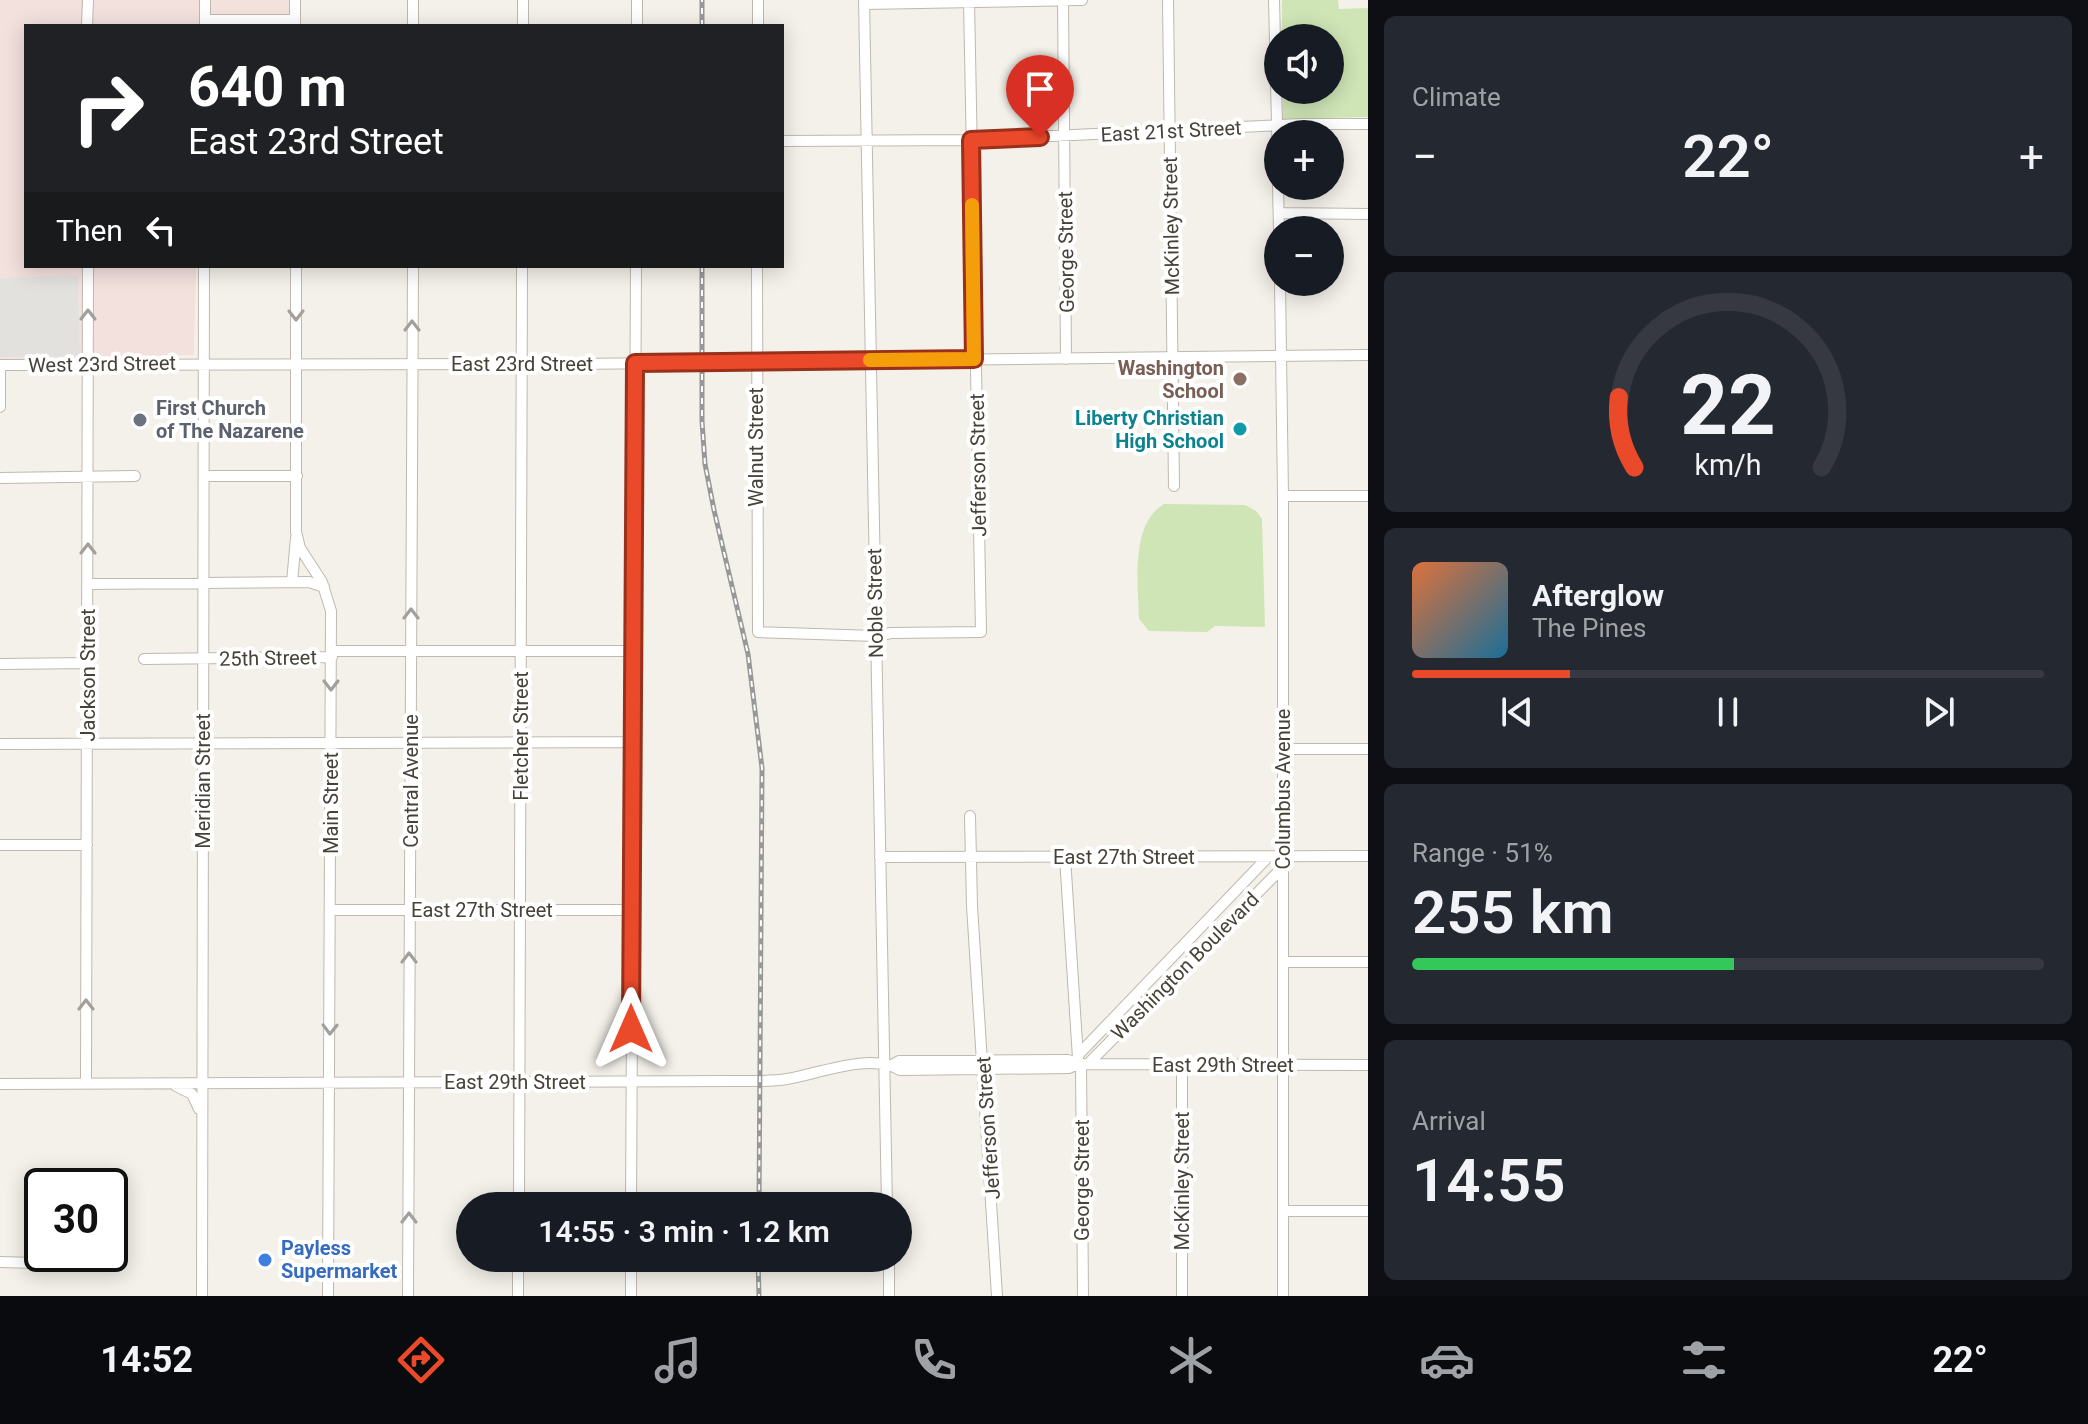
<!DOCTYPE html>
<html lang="en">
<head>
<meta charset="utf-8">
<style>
  :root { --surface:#171b24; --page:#242831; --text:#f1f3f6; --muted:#9ea1a6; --line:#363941; --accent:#ea4a2a }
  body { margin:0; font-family:Roboto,sans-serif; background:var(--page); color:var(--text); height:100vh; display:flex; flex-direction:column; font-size:30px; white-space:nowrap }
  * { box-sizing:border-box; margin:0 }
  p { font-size:26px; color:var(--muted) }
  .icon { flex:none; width:44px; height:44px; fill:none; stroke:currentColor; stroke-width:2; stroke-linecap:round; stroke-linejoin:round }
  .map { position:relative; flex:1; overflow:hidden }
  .sheet { display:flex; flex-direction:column; gap:16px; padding:16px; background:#0d0f14; width:720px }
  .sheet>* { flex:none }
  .guide { position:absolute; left:24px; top:24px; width:760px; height:244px; border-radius:0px; box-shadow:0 4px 20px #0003; background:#202124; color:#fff; overflow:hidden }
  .controls { position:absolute; left:1264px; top:24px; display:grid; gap:16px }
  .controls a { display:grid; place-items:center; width:80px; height:80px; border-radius:50%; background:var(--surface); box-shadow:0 4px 20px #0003; font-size:40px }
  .speed { position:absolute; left:24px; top:1168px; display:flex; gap:16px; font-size:40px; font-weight:700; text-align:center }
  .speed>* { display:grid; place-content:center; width:104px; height:104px; border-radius:50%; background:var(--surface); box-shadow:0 4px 20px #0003; line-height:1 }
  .speed .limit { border:4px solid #111; border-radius:12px; background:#fff; color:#111 }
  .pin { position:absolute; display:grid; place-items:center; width:68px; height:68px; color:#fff; margin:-82px -34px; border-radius:50% 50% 50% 0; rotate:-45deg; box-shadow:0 0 8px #0007 }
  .pin .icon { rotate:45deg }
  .me { position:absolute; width:88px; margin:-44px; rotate:0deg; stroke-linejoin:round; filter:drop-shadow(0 0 6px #0008) }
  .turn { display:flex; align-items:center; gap:28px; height:168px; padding:0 32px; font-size:36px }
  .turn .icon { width:104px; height:104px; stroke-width:2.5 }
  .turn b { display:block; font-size:56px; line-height:68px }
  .then { display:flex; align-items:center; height:76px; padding:0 32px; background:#0003; gap:16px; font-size:30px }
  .big { font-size:60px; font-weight:600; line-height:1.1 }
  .sheet .widget { flex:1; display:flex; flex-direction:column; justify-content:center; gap:12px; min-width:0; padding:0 28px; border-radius:12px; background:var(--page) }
  .sheet .dial { align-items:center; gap:0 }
  .dial svg { height:208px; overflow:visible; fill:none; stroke:var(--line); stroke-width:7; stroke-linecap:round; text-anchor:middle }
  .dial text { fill:var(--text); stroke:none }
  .song { display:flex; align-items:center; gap:24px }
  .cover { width:96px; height:96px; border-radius:12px; background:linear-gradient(135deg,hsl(20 70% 55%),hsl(200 70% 35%)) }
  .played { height:8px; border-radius:4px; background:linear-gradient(90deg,var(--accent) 25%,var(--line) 25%) }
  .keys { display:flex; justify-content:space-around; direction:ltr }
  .heat { display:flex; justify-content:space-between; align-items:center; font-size:44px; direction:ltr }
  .charge { height:12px; border-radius:6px; background:linear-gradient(90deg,#34c759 51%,var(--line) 0) }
  .trip { position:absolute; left:456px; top:1192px; width:456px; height:80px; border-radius:40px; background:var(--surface); box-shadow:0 4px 20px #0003; font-weight:600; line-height:80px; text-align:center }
  .tabs { display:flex; height:128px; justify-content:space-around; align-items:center; background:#090b0e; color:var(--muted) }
  .tabs .icon { width:56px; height:56px }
  .tabs .selected { color:var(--accent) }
  .tabs b { font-size:36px; color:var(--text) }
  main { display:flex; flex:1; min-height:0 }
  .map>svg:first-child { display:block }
</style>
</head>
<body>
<main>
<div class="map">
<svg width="1368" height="1296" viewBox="0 0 1368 1296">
  <rect width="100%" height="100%" fill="#f4f1ea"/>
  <path fill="#f3e1de" d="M0 0H289V26H26V266H196L194 355 0 359Z"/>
  <path fill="#cfe5b6" d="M1282 0H1338L1339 9 1368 8V117L1283 119V90H1330V38H1282Z
    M1164 504 1245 505 1256 511 1262 519 1265 627 1215 626 1207 632 1149 631 1139 619C1138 584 1130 524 1164 504Z"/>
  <path fill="#e3e1de" d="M78 276 80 357H0V278Z"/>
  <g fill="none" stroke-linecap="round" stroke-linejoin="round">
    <defs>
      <path id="minor" d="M413 0V26
        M637 0V26
        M758 0V26
        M864 0 887 1206
        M1063 0 1066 359
        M1168 0 1174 486
        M1274 0 1278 165
        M864 4 1082 0
        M205 20H295
        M87 26 88 0
        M205 26V0
        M295 26V0
        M523 26V0
        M782 141 971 140 1301 124H1368
        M1278 186 1279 230
        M1279 213 1368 214
        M296 266V532L300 548 322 582 331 611 328 1296
        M757 266 758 632 876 636 891 633 981 632 969 0
        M1280 282 1283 496V1296
        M0 365 577 364 1368 355
        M0 407V365
        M204 476H297
        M0 478 135 476
        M1283 496H1368
        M292 582 296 538
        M88 584 309 582 324 587
        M332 651H633
        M144 659 332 657
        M0 664 89 663
        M0 744 634 742
        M1283 749H1368
        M970 816 972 906 997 1296
        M0 845H87
        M880 857 1368 856
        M1065 857 1078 1058
        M331 910H633
        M1283 962H1368
        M1078 1055 1268 857
        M1081 1064 1083 1296
        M1088 1064 1283 867
        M892 1065 899 1061 1068 1060 1078 1064
        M86 1083 88 266
        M0 1084 730 1081C749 1081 768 1082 787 1079 818 1074 871 1052 900 1070L1069 1068 1078 1064 1368 1065
        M176 1086 192 1094 199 1109
        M519 1206 522 266
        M631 1206 636 266
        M1283 1211H1368
        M631 1258V1296
        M889 1258V1296
        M0 1262 36 1263
        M202 1296 204 266
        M408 1296 413 266
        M518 1296V1258
        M1182 1296V1066"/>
    </defs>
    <use href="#minor" stroke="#bfb9ad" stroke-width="12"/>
    <use href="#minor" stroke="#fff" stroke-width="10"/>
    <defs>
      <path id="rail" d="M702 26V0
        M702 266V421L705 464 714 510 748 654 762 768 759 1206
        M758 1258 759 1296"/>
    </defs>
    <use href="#rail" stroke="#989898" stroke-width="5"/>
    <use href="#rail" stroke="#fff" stroke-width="2" stroke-dasharray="6" stroke-linecap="butt"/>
  </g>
  <defs><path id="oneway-chevron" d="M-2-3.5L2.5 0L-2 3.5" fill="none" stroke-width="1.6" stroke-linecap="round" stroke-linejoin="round" transform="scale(2)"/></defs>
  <g stroke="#a3a09c">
    <use href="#oneway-chevron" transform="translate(88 315) rotate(-90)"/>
    <use href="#oneway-chevron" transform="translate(296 315) rotate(90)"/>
    <use href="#oneway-chevron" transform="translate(412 326) rotate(-90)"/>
    <use href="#oneway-chevron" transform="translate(88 549) rotate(-90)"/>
    <use href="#oneway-chevron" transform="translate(411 614) rotate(-90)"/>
    <use href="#oneway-chevron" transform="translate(331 685) rotate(90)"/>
    <use href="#oneway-chevron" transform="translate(409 958) rotate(-90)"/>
    <use href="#oneway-chevron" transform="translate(86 1005) rotate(-90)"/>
    <use href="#oneway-chevron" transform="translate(330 1029) rotate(91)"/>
    <use href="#oneway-chevron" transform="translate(409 1218) rotate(-90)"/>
  </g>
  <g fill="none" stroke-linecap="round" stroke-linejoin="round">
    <defs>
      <path id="route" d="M631 1029 635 363 974 359 971 140 1040 137"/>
    </defs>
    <use href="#route" stroke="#98301b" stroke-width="20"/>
    <use href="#route" stroke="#ea4a2a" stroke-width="14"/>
    <path stroke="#f59e0b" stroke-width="14" d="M870 360 974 359 972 205"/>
  </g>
  <circle fill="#8d6e63" stroke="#fff" stroke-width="3" cx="1240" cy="379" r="8"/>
  <circle fill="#6b7280" stroke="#fff" stroke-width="3" cx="140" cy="420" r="8"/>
  <circle fill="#0f9aa8" stroke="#fff" stroke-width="3" cx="1240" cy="429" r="8"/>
  <circle fill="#3f7fe0" stroke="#fff" stroke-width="3" cx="265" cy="1260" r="8"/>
  <g text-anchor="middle" stroke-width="8" stroke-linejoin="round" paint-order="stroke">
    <g font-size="20" fill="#474238" stroke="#fff">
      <text transform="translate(1171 131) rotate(-3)" y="7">East 21st Street</text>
      <text transform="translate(1171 226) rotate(-91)" y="7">McKinley Street</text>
      <text transform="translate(1066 252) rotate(-91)" y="7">George Street</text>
      <text transform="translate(102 364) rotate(-1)" y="7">West 23rd Street</text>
      <text x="522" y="371">East 23rd Street</text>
      <text transform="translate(756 447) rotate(-90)" y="7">Walnut Street</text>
      <text transform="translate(978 465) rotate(-91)" y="7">Jefferson Street</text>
      <text transform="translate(875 603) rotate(-91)" y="7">Noble Street</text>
      <text transform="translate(268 658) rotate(-1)" y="7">25th Street</text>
      <text transform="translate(88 675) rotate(-90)" y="7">Jackson Street</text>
      <text transform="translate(521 736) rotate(-90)" y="7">Fletcher Street</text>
      <text transform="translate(203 781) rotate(-90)" y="7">Meridian Street</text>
      <text transform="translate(411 781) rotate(-90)" y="7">Central Avenue</text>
      <text transform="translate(1283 789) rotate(-90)" y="7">Columbus Avenue</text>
      <text transform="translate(331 803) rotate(-90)" y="7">Main Street</text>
      <text x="1124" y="864">East 27th Street</text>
      <text x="482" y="917">East 27th Street</text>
      <text transform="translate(1185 966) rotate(-45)" y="7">Washington Boulevard</text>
      <text x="1223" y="1072">East 29th Street</text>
      <text x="515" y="1089">East 29th Street</text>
      <text transform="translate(988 1128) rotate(-94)" y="7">Jefferson Street</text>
      <text transform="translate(1082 1180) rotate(-90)" y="7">George Street</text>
      <text transform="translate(1182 1181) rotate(-90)" y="7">McKinley Street</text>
    </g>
    <g font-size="20" font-weight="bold" fill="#785e54" stroke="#fff" text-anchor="end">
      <text x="1224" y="375">Washington<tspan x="1224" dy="23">School</tspan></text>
    </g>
    <g font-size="20" font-weight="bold" fill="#5b616d" stroke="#fff" text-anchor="start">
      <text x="156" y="415">First Church<tspan x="156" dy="23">of The Nazarene</tspan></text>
    </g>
    <g font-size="20" font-weight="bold" fill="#0d838f" stroke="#fff" text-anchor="end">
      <text x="1224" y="425">Liberty Christian<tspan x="1224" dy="23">High School</tspan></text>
    </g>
    <g font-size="20" font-weight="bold" fill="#366cbe" stroke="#fff" text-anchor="start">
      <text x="281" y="1255">Payless<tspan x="281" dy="23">Supermarket</tspan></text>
    </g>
  </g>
</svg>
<div class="controls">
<a><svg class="icon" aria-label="sound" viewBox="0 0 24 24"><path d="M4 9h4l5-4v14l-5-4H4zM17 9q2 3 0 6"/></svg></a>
<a>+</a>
<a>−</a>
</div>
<div class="speed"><div class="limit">30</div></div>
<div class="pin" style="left:1040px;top:137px;background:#d93025"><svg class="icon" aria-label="arrive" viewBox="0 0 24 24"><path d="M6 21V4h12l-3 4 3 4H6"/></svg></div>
<svg class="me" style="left:631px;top:1029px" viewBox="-20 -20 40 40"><path d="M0-17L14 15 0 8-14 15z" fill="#ea4a2a" stroke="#fff" stroke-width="4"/></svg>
<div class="trip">14:55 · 3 min · 1.2 km</div>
<div class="guide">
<div class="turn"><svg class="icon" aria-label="right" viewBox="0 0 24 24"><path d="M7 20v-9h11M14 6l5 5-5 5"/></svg><div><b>640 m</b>East 23rd Street</div></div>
<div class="then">Then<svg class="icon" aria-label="left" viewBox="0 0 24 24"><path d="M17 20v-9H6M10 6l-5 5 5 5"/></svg></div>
</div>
</div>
<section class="sheet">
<div class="widget"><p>Climate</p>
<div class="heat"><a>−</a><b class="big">22°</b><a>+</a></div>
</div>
<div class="widget dial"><svg viewBox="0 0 100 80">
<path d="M14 69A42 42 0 1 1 86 69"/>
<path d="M14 69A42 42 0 0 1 8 42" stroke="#ea4a2a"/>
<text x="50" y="56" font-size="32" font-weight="700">22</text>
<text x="50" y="72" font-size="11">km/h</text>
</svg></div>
<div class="widget">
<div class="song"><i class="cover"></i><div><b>Afterglow</b><p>The Pines</p></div></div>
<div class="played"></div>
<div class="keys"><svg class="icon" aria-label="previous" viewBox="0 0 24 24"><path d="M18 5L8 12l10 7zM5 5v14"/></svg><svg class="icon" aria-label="pause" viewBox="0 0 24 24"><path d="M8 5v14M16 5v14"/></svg><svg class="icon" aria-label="next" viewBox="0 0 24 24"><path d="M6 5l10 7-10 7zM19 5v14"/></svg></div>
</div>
<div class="widget"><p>Range · 51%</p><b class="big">255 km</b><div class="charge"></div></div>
<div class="widget"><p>Arrival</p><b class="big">14:55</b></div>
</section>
</main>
<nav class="tabs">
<b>14:52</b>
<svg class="icon selected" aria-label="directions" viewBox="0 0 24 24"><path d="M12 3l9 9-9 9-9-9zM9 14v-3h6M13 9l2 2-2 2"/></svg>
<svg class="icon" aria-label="music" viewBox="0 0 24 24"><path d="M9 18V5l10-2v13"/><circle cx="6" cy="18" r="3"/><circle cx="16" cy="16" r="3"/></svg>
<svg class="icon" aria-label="phone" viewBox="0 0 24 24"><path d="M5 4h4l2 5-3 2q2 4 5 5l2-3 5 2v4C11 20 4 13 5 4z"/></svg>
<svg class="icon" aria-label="climate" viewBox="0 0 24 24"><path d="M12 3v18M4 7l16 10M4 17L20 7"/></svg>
<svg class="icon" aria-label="car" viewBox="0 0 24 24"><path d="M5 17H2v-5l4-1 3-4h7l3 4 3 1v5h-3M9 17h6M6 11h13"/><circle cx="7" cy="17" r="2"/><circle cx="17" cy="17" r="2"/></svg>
<svg class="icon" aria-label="filters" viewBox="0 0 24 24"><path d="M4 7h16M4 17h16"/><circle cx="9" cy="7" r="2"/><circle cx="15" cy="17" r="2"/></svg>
<b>22°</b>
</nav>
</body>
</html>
